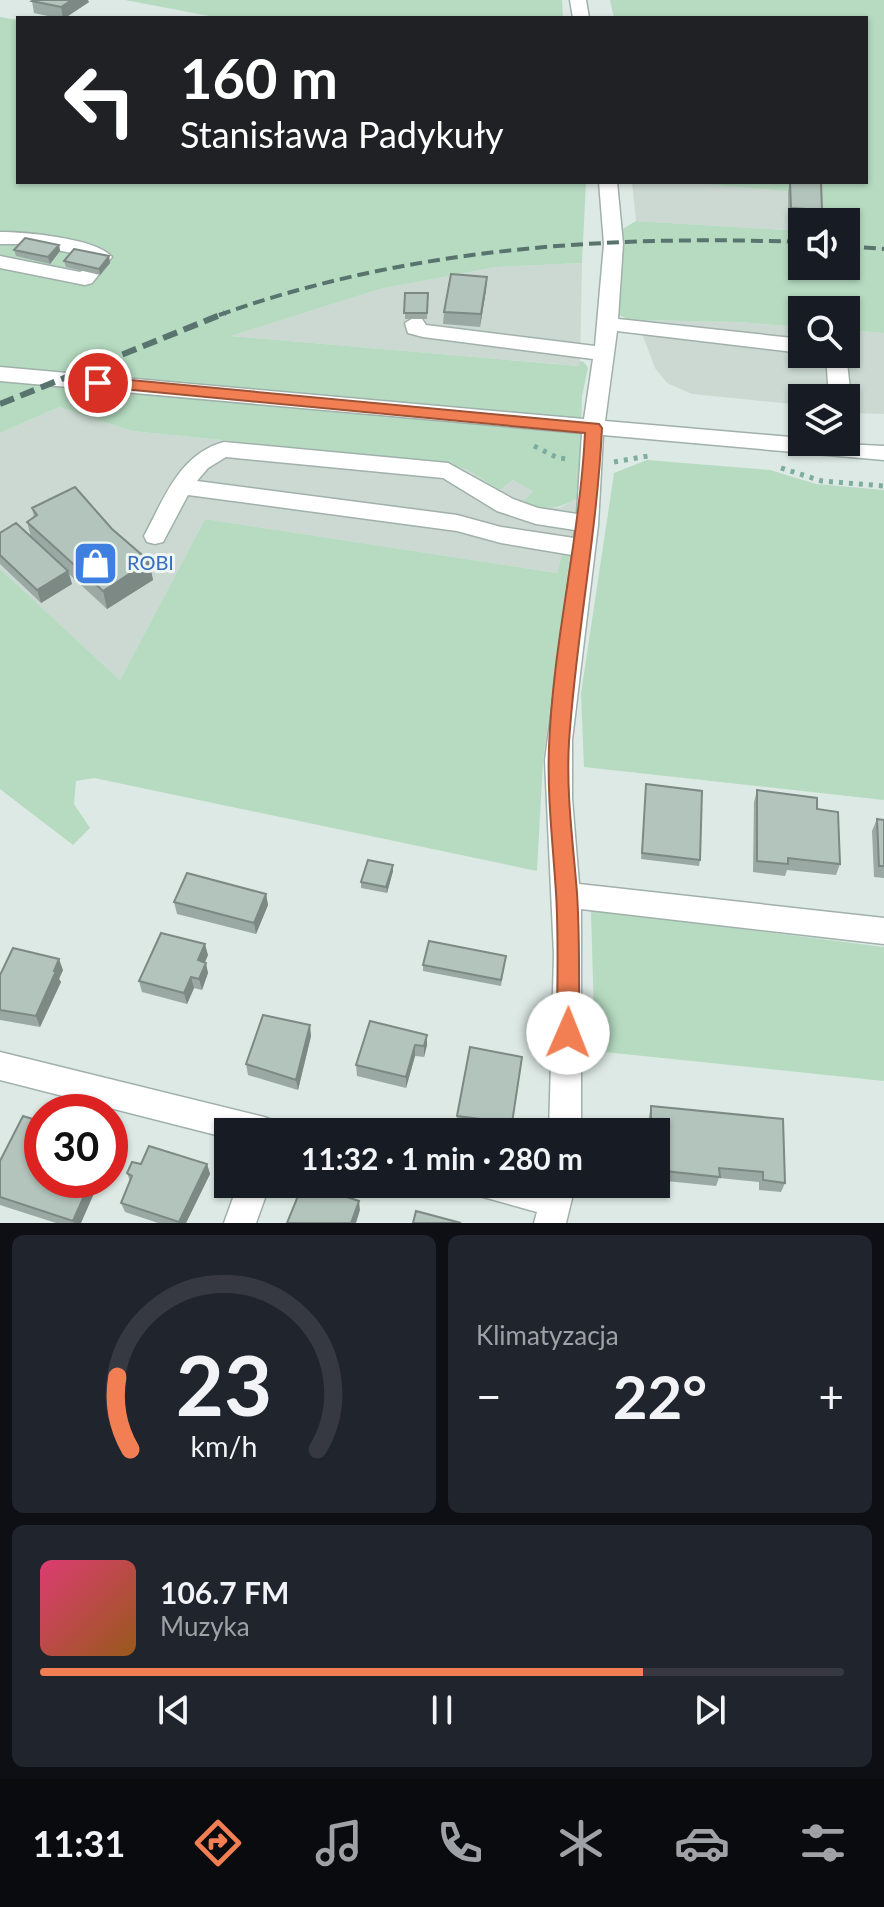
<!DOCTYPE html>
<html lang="pl">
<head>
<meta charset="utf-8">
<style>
  :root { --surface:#171b24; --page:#20242c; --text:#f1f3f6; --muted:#9ea1a6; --line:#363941; --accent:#f27f53 }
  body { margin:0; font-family:Lato,sans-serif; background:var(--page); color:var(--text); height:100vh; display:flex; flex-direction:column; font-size:30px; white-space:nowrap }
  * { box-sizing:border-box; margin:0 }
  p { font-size:26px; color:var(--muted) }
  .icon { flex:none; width:44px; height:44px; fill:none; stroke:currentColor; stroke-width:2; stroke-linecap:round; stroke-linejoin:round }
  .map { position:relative; height:1223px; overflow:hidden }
  .drawer { display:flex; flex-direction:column; gap:12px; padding:12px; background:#0d0f14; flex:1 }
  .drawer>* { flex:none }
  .top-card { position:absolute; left:16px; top:16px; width:852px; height:168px; border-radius:0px; box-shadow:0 2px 6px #0004; background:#202124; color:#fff; overflow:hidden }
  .controls { position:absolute; left:788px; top:208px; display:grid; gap:16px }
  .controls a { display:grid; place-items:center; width:72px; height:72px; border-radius:0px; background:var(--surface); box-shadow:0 2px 6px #0004; font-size:40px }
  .speed { position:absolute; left:24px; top:1094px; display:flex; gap:16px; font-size:40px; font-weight:700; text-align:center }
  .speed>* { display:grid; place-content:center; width:104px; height:104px; border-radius:50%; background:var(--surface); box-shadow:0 2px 6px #0004; line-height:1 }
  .speed .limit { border:12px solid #d22; background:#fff; color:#111 }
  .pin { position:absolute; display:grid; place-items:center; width:68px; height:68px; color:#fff; margin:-34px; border:4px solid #fff; border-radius:50%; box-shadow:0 2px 8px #0007 }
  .me { position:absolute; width:88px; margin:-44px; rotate:1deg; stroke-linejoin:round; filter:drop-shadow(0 0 6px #0008) }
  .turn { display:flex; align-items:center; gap:28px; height:168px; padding:0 32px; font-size:36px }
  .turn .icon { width:104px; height:104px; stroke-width:2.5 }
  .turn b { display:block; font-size:56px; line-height:68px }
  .big { font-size:60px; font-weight:700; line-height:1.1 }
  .drawer .tile { flex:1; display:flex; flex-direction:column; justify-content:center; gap:12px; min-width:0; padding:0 28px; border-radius:12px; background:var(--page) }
  .drawer .dial { align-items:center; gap:0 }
  .dial svg { height:208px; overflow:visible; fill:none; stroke:var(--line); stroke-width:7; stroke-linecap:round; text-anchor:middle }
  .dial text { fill:var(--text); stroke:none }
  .song { display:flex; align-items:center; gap:24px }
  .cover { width:96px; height:96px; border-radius:12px; background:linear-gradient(135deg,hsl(340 70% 55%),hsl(30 70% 35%)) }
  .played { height:8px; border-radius:4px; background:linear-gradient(90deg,var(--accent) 75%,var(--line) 75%) }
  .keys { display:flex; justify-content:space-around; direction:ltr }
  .heat { display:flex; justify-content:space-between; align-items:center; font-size:44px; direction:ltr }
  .drawer .tiles { flex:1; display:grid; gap:12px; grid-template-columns:1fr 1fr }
  .tile:last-child { grid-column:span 2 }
  .trip { position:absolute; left:214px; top:1118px; width:456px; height:80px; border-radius:0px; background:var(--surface); box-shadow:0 2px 6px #0004; font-weight:700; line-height:80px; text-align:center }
  .dock { display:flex; height:128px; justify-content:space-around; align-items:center; background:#090b0e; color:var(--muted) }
  .dock .icon { width:56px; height:56px }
  .dock .on { color:var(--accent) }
  .dock b { font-size:36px; color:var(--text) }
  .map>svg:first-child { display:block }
</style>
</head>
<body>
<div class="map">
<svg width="884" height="1223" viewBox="0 0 884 1223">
  <rect width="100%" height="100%" fill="#dde9e4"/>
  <path fill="#ccd9d3" d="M632 182H679L820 194V222H802V231L636 221Z
    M582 263 580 366 231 336 380 289 496 267Z
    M629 320 738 322 802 327V354H846V330L884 333V414L846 413V398H802V405L692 394 667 383 655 368 641 331Z
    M59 407 132 431 437 462 466 469 500 490 513 480 534 491 523 503 559 508 579 498 570 556 562 555 557 573 205 519 120 680 0 569V433Z"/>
  <path fill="#b6dbc1" d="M125 0H562L563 18H220Z
    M610 0H884V333L846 330V310H802V327L738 322 629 320 617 314 621 230 636 221 802 231V266H846V222H820L819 194 679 182H866V18H614Z
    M0 17 18 20V182H586L582 263 496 267 380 289 231 336 579 366 580 361 584 362 588 368 582 396 579 498C555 510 548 510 522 503L533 491 513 480 500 490 466 469 437 462 132 431 59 407 0 433Z
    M647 460 770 470 816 484 884 490V800L584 767 581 694 614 473Z
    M205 519 557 573 562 555 570 556 543 761 537 871 94 778 76 781 74 804 90 828 73 845 0 789V569L120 680Z
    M591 910 884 947V1081L595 1051Z"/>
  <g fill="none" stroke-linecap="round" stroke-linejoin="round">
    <defs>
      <path id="minor" d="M570 0H586L589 18H573Z
        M599 182H617L623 244 618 319 802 339V353L617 331 605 421 802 438V442L884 446V460L603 435 598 525 572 740V798L579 884 884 918V944L581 909V1132H549L554 955 545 760 572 555 501 543 457 531 188 495 163 542 155 544 147 542 144 536C164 499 179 454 224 442L448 463 513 499 538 508 577 514 582 433 0 381V367L584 419 593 359 423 337 408 333 405 323 415 317 422 319 426 325 595 346 604 244ZM226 457 443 478 497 511 536 524 575 530 574 538 501 527 457 515 197 481 208 468Z
        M0 232C25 232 96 238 112 257 106 265 101 266 92 264L91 257 28 244H0Z
        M0 256 80 272 90 267 100 273 92 283 85 285 0 268Z
        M826 354H846L851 398 847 403 846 398H829Z
        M0 1052 264 1117 275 1121 280 1132H228V1138L0 1080Z
        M238 1184H270L256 1223H224Z
        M471 1184H574L575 1186 566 1223H534L537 1212 476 1195Z"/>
    </defs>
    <use href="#minor" stroke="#a0b0ab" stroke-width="3"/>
    <path stroke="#7eada0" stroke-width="5" stroke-dasharray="4 6" stroke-linecap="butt" d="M534 446 558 458 569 459
      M614 462 648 456
      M781 468 822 481 884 486"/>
    <use href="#minor" fill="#fff" fill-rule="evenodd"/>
    <path stroke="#59746e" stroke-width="4" stroke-dasharray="12 6" stroke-linecap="butt" d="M846 246 884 249
      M219 315C407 248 605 235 802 242"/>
    <path stroke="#59746e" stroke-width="6" stroke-dasharray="15 7" stroke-linecap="butt" d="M0 404 225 313"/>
  </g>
  <path fill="#9aa9a3" d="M32 1 89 2 65 18H57L34 13Z
    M790 182 822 210 819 222 788 220V192Z
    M59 245 60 251 50 264 16 256 14 250Z
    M109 256 110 263 100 275 66 267 64 261Z
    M487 277 486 290 480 327 443 324 444 312Z
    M405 293H428L427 319H405Z
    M32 508 112 529 149 561 153 580 107 609 69 574 72 584 41 603 0 564V533L31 537 27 522 34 517Z
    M646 784 700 860 699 866 641 859Z
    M757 790 817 809 840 864 836 875 787 870 785 876 753 872 754 802Z
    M877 819 884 820V878L874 877 872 831Z
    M393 871 387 893 361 888V882Z
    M266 894 268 905 256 934 177 914 174 902Z
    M208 955 205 962 208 973 202 990 194 988 187 1004 142 992 139 981Z
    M506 956 501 986 423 971V965Z
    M63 970 59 979 61 982 40 1027 0 1020V975Z
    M427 1035V1045L424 1057 415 1056 406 1088 357 1076 356 1065Z
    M311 1036 298 1090 248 1075 246 1064Z
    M522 1057 511 1132 457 1126V1116Z
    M651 1106 785 1183 781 1192 759 1190V1182L719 1178 716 1186 656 1180V1132H648L649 1116Z
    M0 1161 81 1223H56L0 1205Z
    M207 1164 210 1174 186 1223H158L125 1212 121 1203 130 1181 127 1173Z"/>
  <path fill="#7d8984" d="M72 0H88L89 2 65 18H63L61 7Z
    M59 245 60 251 50 264 48 257Z
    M109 256 110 263 100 275 99 269Z
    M487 277 486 290 480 327 481 314Z
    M149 561 153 580 107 609 103 591Z
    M68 571 72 584 41 603 37 590Z
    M393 865V871L387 893 386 887Z
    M266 894 268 905 256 934 254 923Z
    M205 944 208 955 201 971 198 960Z
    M59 959 63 970 59 979 61 982 40 1027 36 1016Z
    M206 963 208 973 202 990 199 979Z
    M191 977 194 988 187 1004 184 993Z
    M310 1025 311 1036 298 1090 296 1080Z
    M427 1035V1045L424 1057V1046Z
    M415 1045V1056L406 1088V1077Z
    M207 1164 210 1174 186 1223H179Z
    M91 1180H100L81 1223H74L73 1221Z
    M359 1201 360 1210 356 1223H351Z"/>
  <path fill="#b3c4bd" stroke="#7d8984" stroke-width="2" d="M34 0H72L61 7 32 1Z
    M790 182H821L822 210 791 208Z
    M25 238 59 245 48 257 14 250Z
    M74 249 109 256 99 269 64 261Z
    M451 274 487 277 481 314 444 312Z
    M405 293H428L427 313H404Z
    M75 487 112 529 149 561 103 591 27 522 37 515 32 508Z
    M16 523 68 571 37 590 0 555V533Z
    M646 784 702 791 700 860 642 853Z
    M757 790 817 798V809L838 812 840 864 788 858V864L757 861Z
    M877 819 884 820V866H879Z
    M368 860 393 865 386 887 361 882Z
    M187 873 266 894 254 923 174 902Z
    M161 933 205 944 198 960 206 963 199 979 191 977 184 993 139 981Z
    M429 941 506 956 501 980 423 965Z
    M13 948 59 959 54 971H56L36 1016 0 1010V975Z
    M263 1015 310 1025 296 1080 246 1064Z
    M370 1021 427 1035 424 1046 415 1045 406 1077 356 1065Z
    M470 1047 522 1057 512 1123 457 1116Z
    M651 1106 783 1119 785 1183 763 1180V1172L719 1168 720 1177 656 1170V1132H651Z
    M23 1116 42 1122V1180H91L73 1221 0 1197V1161Z
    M149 1146 207 1164 179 1222 121 1203 132 1176 127 1173 132 1162 141 1164Z
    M306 1184 359 1201 351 1223H287L298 1196 300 1197Z
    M416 1211 461 1223H413Z"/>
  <path fill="#f27f53" stroke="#9d5336" stroke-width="2" d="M98 377 599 424 602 428C597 533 576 636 569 742 566 793 573 842 577 893 580 939 579 986 579 1033L576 1040 568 1043 560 1040 557 1033C557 986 559 939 556 893 553 844 547 796 549 747 553 641 580 538 585 433L92 386V379Z"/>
  <defs>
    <symbol id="shop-square" viewBox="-11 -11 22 22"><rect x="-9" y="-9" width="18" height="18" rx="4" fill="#3f7fe0" stroke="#edf6f2"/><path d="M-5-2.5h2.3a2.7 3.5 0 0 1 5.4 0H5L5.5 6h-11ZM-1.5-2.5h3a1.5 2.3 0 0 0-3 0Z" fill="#fff"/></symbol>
  </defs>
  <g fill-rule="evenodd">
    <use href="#shop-square" x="70" y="538" width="51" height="51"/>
  </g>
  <g text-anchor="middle" stroke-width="6" stroke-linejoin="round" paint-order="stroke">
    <g font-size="20" fill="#366cbe" stroke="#edf6f2" text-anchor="start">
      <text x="127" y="570">ROBI</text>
    </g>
  </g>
</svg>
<div class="controls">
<a><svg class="icon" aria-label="sound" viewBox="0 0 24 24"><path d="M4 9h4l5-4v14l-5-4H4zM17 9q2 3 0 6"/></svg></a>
<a><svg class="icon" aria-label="search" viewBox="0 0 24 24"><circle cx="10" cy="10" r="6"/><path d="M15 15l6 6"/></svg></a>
<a><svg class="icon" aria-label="layers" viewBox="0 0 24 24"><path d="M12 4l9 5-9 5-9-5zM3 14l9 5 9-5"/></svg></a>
</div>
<div class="speed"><div class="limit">30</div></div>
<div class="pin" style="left:98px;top:383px;background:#d93025"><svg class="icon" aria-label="arrive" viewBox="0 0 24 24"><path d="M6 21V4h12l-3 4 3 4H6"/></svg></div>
<svg class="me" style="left:568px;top:1033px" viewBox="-20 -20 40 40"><circle r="19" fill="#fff"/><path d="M0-13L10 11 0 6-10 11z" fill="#f27f53"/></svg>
<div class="trip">11:32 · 1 min · 280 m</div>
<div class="top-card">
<div class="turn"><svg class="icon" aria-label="left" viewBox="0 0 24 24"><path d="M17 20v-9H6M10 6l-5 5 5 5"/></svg><div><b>160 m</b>Stanisława Padykuły</div></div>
</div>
</div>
<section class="drawer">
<div class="tiles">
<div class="tile dial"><svg viewBox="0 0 100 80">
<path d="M14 69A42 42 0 1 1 86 69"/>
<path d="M14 69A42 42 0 0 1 9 41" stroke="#f27f53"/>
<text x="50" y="56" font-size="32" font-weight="700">23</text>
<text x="50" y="72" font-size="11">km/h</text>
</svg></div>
<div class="tile"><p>Klimatyzacja</p>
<div class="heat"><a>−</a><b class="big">22°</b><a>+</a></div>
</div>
<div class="tile">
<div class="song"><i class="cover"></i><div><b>106.7 FM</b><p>Muzyka</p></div></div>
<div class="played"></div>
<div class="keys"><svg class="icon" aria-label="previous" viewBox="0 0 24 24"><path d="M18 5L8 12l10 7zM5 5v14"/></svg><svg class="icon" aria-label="pause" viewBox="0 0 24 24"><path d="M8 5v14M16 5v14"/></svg><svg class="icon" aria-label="next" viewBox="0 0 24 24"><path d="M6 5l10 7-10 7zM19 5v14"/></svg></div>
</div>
</div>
</section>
<nav class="dock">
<b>11:31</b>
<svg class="icon on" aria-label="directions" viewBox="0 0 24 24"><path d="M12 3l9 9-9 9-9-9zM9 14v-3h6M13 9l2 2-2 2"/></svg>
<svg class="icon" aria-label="music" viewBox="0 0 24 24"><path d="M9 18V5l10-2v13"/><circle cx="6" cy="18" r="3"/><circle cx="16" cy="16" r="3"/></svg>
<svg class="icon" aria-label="phone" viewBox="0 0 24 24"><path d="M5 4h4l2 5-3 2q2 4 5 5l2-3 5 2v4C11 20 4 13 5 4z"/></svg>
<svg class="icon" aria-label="climate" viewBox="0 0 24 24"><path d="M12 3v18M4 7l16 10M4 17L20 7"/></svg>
<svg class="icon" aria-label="car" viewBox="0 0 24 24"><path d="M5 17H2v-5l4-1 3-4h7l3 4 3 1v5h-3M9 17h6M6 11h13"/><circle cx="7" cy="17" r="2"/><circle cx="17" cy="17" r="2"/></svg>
<svg class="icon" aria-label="filters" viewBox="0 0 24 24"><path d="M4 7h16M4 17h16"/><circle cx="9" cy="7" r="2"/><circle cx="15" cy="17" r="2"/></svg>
</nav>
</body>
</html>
